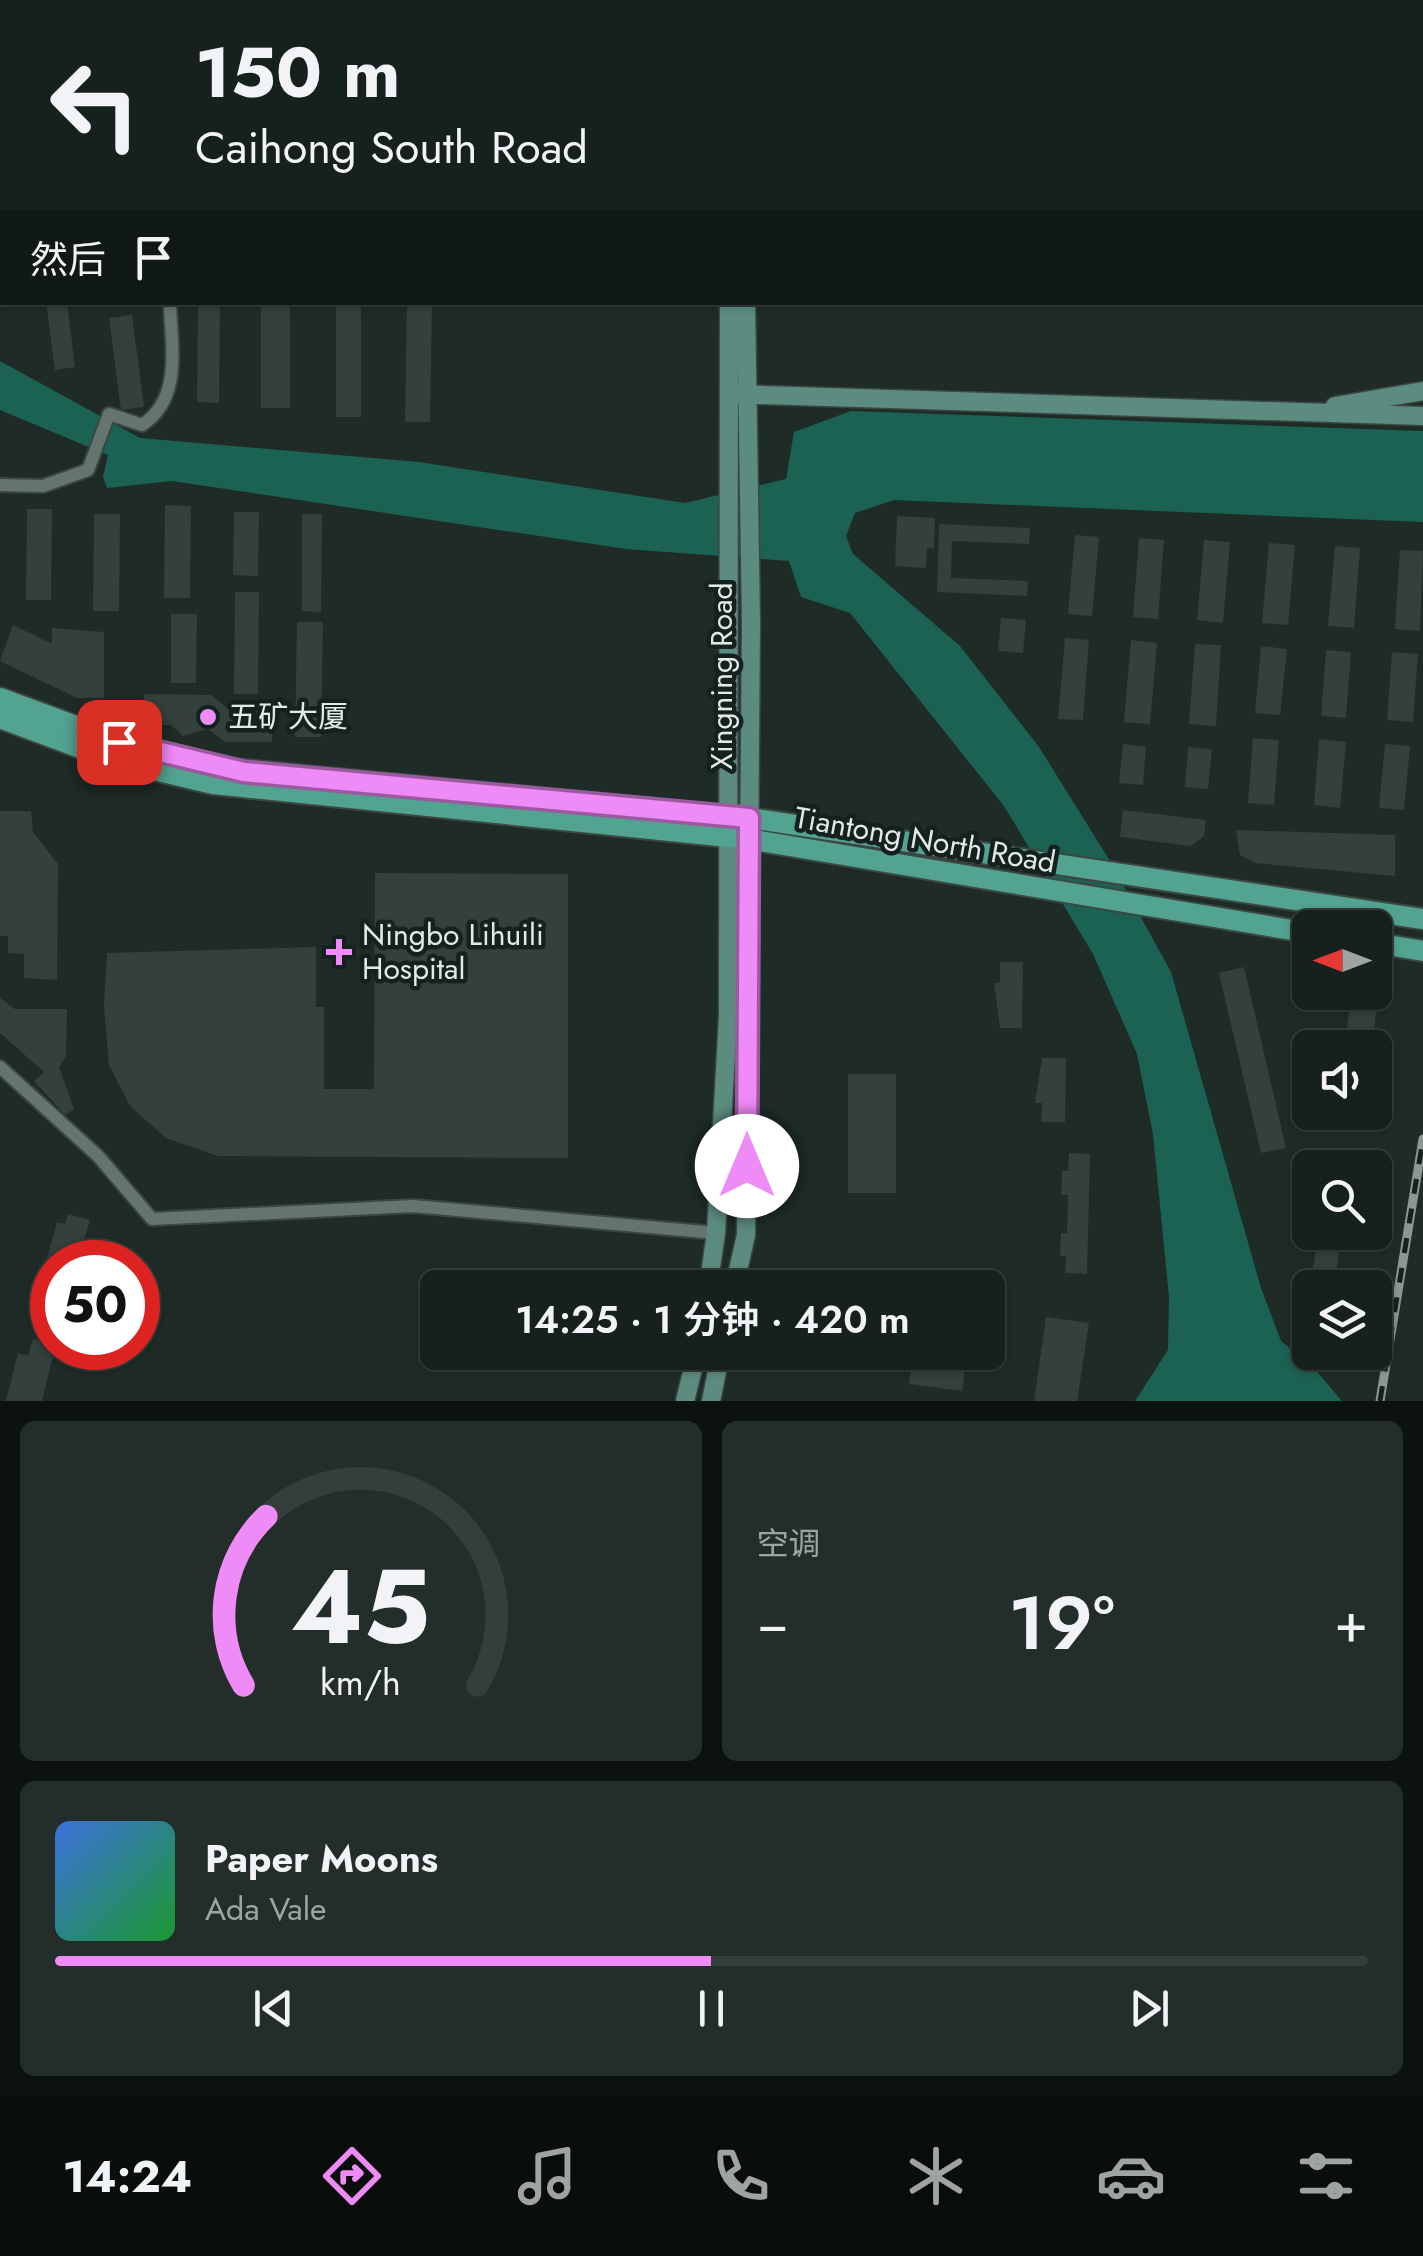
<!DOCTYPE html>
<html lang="zh">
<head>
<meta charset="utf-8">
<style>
  :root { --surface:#16201d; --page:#232d2a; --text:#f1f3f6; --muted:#9ea3a4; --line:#353e3b; --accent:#ef8bf6 }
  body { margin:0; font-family:Jost,"Noto Sans SC",sans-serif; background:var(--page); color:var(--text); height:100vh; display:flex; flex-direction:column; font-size:38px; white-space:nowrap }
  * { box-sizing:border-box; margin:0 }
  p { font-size:32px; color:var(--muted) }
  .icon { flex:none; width:55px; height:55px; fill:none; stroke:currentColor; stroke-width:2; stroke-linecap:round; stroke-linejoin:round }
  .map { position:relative; height:1401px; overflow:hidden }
  .sheet { display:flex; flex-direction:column; gap:20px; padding:20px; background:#0c1210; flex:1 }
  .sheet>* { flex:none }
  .banner { position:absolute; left:0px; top:0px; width:1425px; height:305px; box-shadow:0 2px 8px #0004,0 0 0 2px var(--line); background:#16201d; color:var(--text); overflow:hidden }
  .needle { width:65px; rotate:270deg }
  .controls { position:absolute; left:1292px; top:910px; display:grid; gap:20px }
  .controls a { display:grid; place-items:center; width:100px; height:100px; border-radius:15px; background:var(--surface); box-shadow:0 2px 8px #0004,0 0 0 2px var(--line); font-size:50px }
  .speed { position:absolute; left:30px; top:1240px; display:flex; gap:20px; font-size:50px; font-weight:700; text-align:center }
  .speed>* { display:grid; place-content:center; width:130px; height:130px; border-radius:50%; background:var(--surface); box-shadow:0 2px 8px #0004,0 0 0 2px var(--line); line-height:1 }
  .speed .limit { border:15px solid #d22; background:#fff; color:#111 }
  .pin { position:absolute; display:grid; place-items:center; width:85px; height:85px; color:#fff; margin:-42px; border-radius:20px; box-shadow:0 5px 15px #0006 }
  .me { position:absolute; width:110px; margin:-55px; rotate:0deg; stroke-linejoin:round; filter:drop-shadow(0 0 8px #0008) }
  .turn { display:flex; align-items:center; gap:35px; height:210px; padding:0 30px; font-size:45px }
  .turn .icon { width:130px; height:130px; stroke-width:2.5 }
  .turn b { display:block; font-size:70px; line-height:85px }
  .then { display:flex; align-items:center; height:95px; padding:0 30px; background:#0003; gap:20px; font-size:38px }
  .big { font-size:75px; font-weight:600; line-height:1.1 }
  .sheet .widget { flex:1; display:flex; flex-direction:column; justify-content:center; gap:15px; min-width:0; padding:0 35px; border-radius:15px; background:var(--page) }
  .sheet .dial { align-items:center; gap:0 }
  .dial svg { height:260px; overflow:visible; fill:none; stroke:var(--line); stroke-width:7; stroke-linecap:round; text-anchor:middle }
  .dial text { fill:var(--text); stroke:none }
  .song { display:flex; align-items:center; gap:30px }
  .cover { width:120px; height:120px; border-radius:15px; background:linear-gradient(135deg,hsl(220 70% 55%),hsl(130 70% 35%)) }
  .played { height:10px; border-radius:5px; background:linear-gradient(90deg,var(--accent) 50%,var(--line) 50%) }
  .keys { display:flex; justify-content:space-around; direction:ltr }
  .heat { display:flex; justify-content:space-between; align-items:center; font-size:55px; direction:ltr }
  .sheet .tiles { flex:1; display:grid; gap:20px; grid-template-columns:1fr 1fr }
  .widget:last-child { grid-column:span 2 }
  .trip { position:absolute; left:420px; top:1270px; width:585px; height:100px; border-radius:15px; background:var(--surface); box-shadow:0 2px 8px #0004,0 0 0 2px var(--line); font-weight:600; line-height:100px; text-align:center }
  .tabs { display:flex; height:160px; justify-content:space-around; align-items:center; background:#090d0c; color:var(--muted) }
  .tabs .icon { width:70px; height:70px }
  .tabs .current { color:var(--accent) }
  .tabs b { font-size:45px; color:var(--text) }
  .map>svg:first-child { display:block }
</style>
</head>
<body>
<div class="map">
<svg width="1423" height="1401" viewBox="0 0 1423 1401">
  <rect width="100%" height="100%" fill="#1e2b27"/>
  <path fill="#1c6252" d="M0 361 140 438 419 462 685 503 786 479 794 432 851 411 1423 431V522L894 500 855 513 846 536 853 554 960 646 1039 747 1110 861 1171 972 1261 1288 1281 1341 1313 1367 1342 1401H1135L1168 1350 1169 1297 1153 1134 1137 1054 1093 954 1004 806 850 613 801 597 789 561 626 549 172 481 107 488 103 477 108 455 0 410Z"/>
  <path fill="#33403c" d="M46 302H67L75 367 55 370Z
    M198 302H220L219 403 197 402Z
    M261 302H290V408H261Z
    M336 302H361V417H336Z
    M407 302H432L430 422H405Z
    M132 315 144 407 121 410 109 318Z
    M165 505 191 506 190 598H164Z
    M27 509H52L51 600H26Z
    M234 512H259L258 576 233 575Z
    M94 514H120L119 611H93Z
    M302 514H322L321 612 302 611Z
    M897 516 935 518 934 548H927L926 568 895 566Z
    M939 524 1030 528 1029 544 952 541 951 578 1028 581 1027 596 937 592Z
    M1075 535 1099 537 1092 616 1068 614Z
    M1139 538 1164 540 1158 619 1133 617Z
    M1204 540 1230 542 1223 623 1197 620Z
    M1269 543 1295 545 1288 625 1262 623Z
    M1335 546 1360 548 1354 628 1328 626Z
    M1400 550 1423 551 1420 631 1395 629Z
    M235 592H259L258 694H234Z
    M171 614H197L196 683H171Z
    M1001 618 1026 620 1023 653 998 651Z
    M297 622H323L321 737H295Z
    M13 625 52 644V628L104 632V698H77L0 661Z
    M1065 638 1089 640 1083 720 1058 719Z
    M1131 640 1157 643 1150 724 1124 722Z
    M1195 644 1221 645 1216 726 1189 724Z
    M1261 646 1287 649 1280 715 1255 713Z
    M1326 650 1351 652 1346 718 1321 716Z
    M1392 652 1418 654 1413 722 1387 720Z
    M144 694 211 695 227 708H273L272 742H225L208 729 183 736 171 725H144Z
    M1253 738 1279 740 1274 805 1248 803Z
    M1319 739 1346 742 1340 808 1314 805Z
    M1123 744 1146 747 1143 785 1119 783Z
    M1385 744 1410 746 1404 810 1379 808Z
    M1188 747 1212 749 1208 789 1185 787Z
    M1123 810 1206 820 1204 836 1191 846 1120 837Z
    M0 811H31L33 832 58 864 57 980 24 978V954L8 953V936H0Z
    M1236 830 1395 835V876L1255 863 1240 855Z
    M375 873 568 874V1158L218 1156 166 1138 130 1106 109 1065 104 1006 107 953 316 947V1007H324V1089H374Z
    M1000 962H1023L1022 1028H1000L994 983H1000Z
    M1244 967 1286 1148 1261 1153 1219 973Z
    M1351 992H1378L1372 1048H1345Z
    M0 998 15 1009H67L66 1057 59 1067 74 1109 65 1115 34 1081 44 1072 0 1033Z
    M1042 1058H1066L1065 1122H1041L1042 1103H1035Z
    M848 1074H896V1193H848Z
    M1337 1112H1364L1362 1130 1336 1127Z
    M1337 1148 1359 1151 1356 1168H1334Z
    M1069 1153 1090 1154 1087 1274 1065 1273 1066 1256H1060L1061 1233H1067L1068 1195H1061L1062 1171H1068Z
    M68 1214 90 1220 78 1262H52V1307L43 1304 46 1294 38 1292 57 1222 65 1224Z
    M1319 1232H1342L1334 1288 1310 1286Z
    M1046 1317 1089 1323 1077 1401H1034Z
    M33 1338 55 1348 42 1401H6L18 1353 28 1356Z
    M913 1352H967L962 1391 909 1384Z"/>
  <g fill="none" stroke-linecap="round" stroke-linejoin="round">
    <defs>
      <path id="minor" d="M162 0V2
        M0 485 43 486 88 470 109 414 142 425C183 398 171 347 170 302
        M0 1067 98 1156 152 1219 413 1206 716 1233"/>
      <path id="secondary" d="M730 2V0
        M747 2V0
        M734 394 1423 416
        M1335 406 1423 391
        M708 1288 716 1233 728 1017 729 302
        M734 1288 746 1235 751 622 746 302
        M685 1401 697 1352
        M711 1401 721 1352"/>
      <path id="primary" d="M0 698 119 742 213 767 749 818 1423 919
        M0 718 112 760 213 784 748 839 1310 933
        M1375 943 1423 951"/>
    </defs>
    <use href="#minor" stroke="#3c4744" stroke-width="16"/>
    <use href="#secondary" stroke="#3c4744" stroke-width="21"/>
    <use href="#primary" stroke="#3c4744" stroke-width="24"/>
    <use href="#minor" stroke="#65746f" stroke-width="12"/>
    <use href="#secondary" stroke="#5c8c80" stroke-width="18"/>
    <use href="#primary" stroke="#53a391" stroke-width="20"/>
    <defs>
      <path id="rail" d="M1380 1401 1423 1139"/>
    </defs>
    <use href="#rail" stroke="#8c9693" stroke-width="9"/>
    <use href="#rail" stroke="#15211e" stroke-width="5" stroke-dasharray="15" stroke-linecap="butt"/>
  </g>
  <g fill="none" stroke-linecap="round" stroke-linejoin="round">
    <defs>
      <path id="route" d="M119 742 244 772 749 818 747 1166"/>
    </defs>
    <use href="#route" stroke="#9b5aa0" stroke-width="25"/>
    <use href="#route" stroke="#ef8bf6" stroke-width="18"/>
  </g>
  <g fill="#ef8bf6" stroke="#15211e" stroke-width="4">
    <circle cx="208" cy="717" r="10"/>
    <path d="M334 937h10v10h10v10h-10v10h-10v-10h-10v-10h10z"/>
  </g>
  <g text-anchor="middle" stroke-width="9" stroke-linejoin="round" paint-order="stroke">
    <g font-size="30" fill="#e2eae8" stroke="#15211e">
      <text transform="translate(722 676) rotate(-90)" y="10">Xingning Road</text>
      <text transform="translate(925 840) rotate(10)" y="10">Tiantong North Road</text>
    </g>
    <g font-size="30" fill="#e2eae8" stroke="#15211e" text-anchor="start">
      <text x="228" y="727">五矿大厦</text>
      <text x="362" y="945">Ningbo Lihuili<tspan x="362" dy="34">Hospital</tspan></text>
    </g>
  </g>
</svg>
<div class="controls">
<a><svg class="needle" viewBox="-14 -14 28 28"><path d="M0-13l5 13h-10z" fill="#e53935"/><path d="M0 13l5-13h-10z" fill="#9ea3a4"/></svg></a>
<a><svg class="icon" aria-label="sound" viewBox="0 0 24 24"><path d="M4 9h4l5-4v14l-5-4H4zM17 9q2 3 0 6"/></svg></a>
<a><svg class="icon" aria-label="search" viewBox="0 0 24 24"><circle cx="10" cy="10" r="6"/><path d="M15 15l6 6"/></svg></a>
<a><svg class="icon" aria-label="layers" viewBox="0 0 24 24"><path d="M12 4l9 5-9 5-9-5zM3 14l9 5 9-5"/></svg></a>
</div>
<div class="speed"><div class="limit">50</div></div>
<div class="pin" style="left:119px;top:742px;background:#d93025"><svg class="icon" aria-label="arrive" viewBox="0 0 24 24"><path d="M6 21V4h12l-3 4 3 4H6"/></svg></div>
<svg class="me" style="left:747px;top:1166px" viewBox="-20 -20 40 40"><circle r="19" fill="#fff"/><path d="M0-13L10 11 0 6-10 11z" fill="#ef8bf6"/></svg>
<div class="trip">14:25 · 1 分钟 · 420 m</div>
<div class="banner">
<div class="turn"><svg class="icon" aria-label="left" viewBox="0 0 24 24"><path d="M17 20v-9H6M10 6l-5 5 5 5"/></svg><div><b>150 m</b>Caihong South Road</div></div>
<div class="then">然后<svg class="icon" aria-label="arrive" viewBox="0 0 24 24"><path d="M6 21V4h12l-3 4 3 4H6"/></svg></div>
</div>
</div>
<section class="sheet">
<div class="tiles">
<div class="widget dial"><svg viewBox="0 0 100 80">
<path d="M14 69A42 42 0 1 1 86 69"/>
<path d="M14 69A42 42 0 0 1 21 17" stroke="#ef8bf6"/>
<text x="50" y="56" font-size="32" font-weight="700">45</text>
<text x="50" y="72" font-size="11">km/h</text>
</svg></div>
<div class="widget"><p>空调</p>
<div class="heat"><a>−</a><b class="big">19°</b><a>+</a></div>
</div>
<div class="widget">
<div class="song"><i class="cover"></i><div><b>Paper Moons</b><p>Ada Vale</p></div></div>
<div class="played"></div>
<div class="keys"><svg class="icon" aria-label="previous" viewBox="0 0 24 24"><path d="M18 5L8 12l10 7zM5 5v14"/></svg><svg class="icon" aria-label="pause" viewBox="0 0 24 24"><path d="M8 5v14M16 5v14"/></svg><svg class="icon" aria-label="next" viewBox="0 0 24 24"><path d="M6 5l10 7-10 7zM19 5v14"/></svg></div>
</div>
</div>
</section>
<nav class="tabs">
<b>14:24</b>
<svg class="icon current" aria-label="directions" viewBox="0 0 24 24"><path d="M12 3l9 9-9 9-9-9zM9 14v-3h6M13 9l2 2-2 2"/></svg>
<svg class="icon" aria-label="music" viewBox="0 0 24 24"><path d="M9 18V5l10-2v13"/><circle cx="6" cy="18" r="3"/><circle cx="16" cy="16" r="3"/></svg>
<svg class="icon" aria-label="phone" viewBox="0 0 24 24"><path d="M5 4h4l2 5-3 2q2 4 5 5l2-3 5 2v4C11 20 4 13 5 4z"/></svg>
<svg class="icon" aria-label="climate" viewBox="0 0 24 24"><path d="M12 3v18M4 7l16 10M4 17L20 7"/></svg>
<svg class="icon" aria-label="car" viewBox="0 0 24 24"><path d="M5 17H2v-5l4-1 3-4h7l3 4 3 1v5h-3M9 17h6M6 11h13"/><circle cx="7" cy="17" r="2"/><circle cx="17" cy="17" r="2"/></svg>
<svg class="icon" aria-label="filters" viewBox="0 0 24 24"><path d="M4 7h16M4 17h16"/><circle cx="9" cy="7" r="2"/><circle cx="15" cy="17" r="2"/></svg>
</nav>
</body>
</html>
